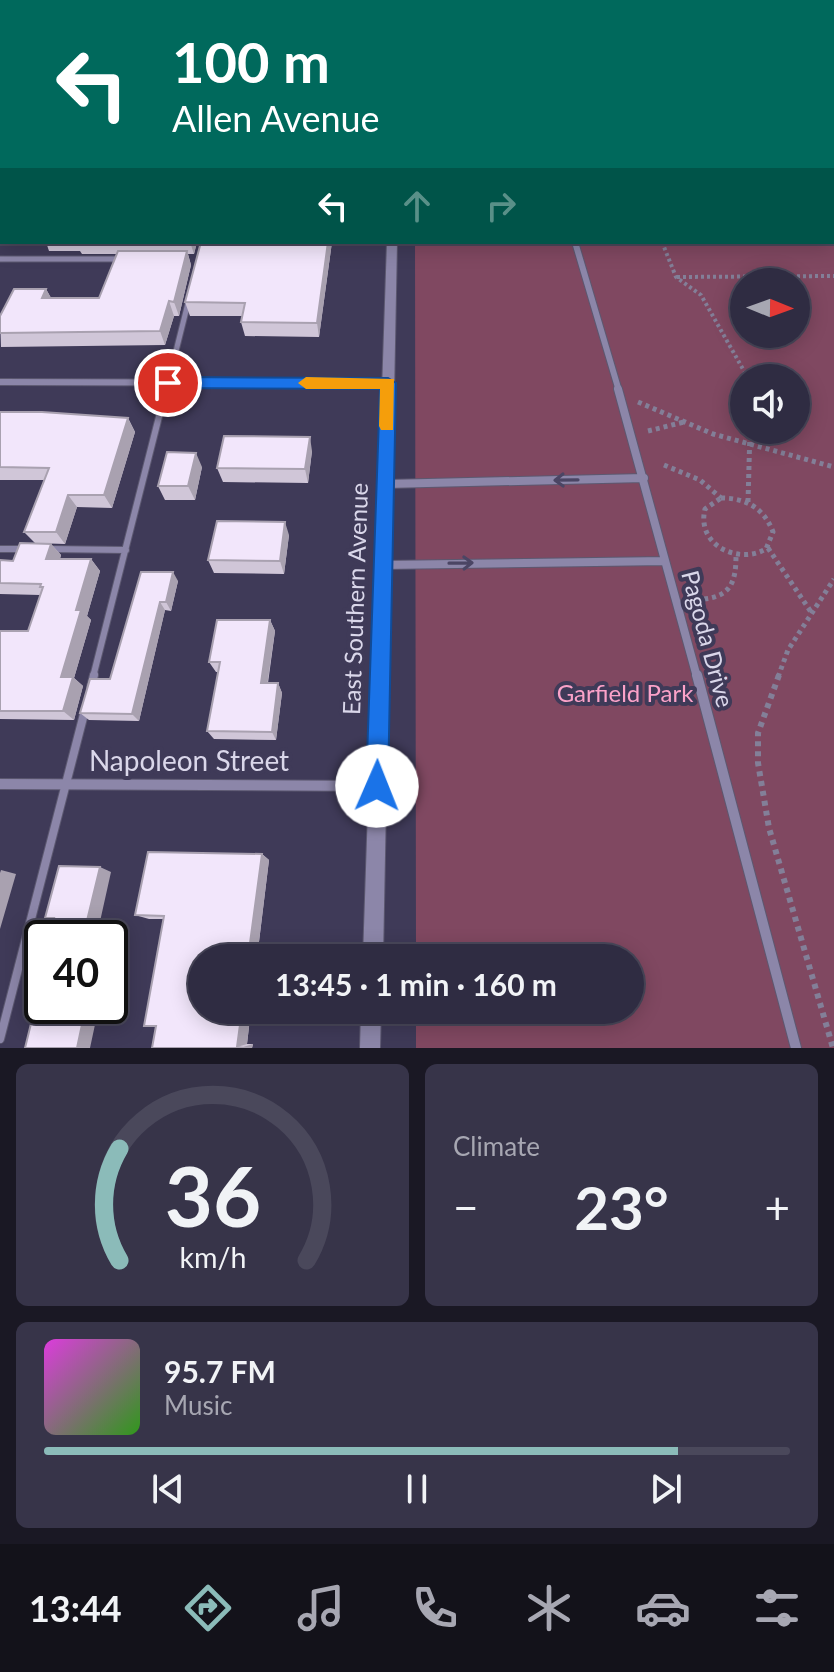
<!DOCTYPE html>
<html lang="en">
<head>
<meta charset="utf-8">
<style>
  :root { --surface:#2f2c42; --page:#373449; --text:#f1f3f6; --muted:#a7a7b2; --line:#4a485b; --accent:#8bbbb9 }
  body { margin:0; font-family:Lato,sans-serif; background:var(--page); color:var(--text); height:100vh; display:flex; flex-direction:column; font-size:30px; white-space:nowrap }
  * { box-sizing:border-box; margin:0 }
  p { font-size:26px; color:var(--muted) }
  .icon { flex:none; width:44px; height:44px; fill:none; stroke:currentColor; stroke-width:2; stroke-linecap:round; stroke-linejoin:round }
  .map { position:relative; height:1048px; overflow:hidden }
  .sheet { display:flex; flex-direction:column; gap:16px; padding:16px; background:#1a1824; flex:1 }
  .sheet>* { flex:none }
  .top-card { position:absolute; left:0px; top:0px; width:834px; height:244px; box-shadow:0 4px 20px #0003,0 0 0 2px var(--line); background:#00695c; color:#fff; overflow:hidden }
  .needle { width:52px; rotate:91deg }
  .buttons { position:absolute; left:730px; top:268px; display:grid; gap:16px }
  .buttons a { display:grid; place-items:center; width:80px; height:80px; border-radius:50%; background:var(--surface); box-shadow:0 4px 20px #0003,0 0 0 2px var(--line); font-size:40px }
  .speed { position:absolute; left:24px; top:920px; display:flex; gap:16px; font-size:40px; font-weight:700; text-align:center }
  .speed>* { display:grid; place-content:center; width:104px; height:104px; border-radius:50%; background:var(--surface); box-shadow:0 4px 20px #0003,0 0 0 2px var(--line); line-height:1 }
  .speed .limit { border:4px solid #111; border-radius:12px; background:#fff; color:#111 }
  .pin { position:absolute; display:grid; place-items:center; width:68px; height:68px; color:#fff; margin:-34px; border:4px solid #fff; border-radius:50%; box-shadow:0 2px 8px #0007 }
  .me { position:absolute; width:88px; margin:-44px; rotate:1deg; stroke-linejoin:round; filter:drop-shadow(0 0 6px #0008) }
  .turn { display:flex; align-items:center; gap:28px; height:168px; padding:0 40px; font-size:36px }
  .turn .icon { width:104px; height:104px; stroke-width:2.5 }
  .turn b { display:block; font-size:56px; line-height:68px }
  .lanes { display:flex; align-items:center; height:76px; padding:0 40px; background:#0003; justify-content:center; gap:40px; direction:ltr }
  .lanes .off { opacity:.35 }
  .big { font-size:60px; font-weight:700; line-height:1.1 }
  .sheet .widget { flex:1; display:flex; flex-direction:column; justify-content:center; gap:12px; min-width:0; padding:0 28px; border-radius:12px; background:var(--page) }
  .sheet .dial { align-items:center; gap:0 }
  .dial svg { height:208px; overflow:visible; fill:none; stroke:var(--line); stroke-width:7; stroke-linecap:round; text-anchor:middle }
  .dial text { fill:var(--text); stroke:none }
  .song { display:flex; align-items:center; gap:24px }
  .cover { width:96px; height:96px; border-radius:12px; background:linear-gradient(135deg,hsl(300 70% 55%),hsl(110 70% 35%)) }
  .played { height:8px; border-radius:4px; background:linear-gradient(90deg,var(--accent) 85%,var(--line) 85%) }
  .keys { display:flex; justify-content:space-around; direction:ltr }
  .heat { display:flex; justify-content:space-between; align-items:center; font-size:44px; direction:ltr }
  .sheet .tiles { flex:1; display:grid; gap:16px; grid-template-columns:1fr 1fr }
  .widget:last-child { grid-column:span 2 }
  .trip { position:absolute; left:188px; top:944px; width:456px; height:80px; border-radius:40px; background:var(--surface); box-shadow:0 4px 20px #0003,0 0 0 2px var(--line); font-weight:700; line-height:80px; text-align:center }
  .menu { display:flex; height:128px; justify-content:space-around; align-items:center; background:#13121a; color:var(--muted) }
  .menu .icon { width:56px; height:56px }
  .menu .selected { color:var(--accent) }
  .menu b { font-size:36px; color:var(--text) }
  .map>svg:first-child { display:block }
</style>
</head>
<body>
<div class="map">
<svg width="834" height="1048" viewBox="0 0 834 1048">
  <rect width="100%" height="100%" fill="#3f3a58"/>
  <path fill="#804861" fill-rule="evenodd" d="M414 0H834V1048H416V1010H630V958H416L415 242H832V2ZM744 282H796V334H744ZM744 378H796V430H744Z"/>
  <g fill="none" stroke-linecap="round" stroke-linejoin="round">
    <defs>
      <path id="service-far2" d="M0 259H119
        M166 391 188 303"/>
      <path id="service-far1" d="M0 549H22
        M49 549 126 550
        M93 677 166 389"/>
      <path id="service" d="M91 687 94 675
        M0 1039 85 710"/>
      <path id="minor-far2" d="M575 242 619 391
        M0 382 388 383"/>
      <path id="minor-far1" d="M618 389 697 677
        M386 484 644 478
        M383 565 665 561"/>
      <path id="minor" d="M697 675 796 1048
        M0 784 376 786"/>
      <path id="tertiary" d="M393 0H401V2H393Z
        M387 242H397L383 958H363Z
        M361 1010H381L380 1048H360Z"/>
    </defs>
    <use href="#service-far2" stroke="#5c5870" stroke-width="7"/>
    <use href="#service-far1" stroke="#5c5870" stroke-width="8"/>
    <use href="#service" stroke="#5c5870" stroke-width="10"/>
    <use href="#minor-far2" stroke="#5c5870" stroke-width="8"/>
    <use href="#minor-far1" stroke="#5c5870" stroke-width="10"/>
    <use href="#minor" stroke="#5c5870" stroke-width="12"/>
    <use href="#tertiary" stroke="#5c5870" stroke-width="2"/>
    <path stroke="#837f98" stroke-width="3" stroke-dasharray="2 2" stroke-linecap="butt" d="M717 2 721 0"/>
    <path stroke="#837f98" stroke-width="4" stroke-dasharray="3 3" stroke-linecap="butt" d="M662 242 676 277 701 295 748 378
      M677 277 834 276"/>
    <path stroke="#837f98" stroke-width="5" stroke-dasharray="4 4" stroke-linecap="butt" d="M638 402 713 434 834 467
      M648 431 684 422
      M664 465 700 480 721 498
      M721 498C746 498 764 508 773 532L766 549C738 565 696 545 705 509Z
      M748 502 750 430
      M768 548 811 612
      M704 599C732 596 736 580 736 555
      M778 677 788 650 834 579"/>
    <path stroke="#837f98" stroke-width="6" stroke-dasharray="5 5" stroke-linecap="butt" d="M779 675 758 733V763L769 828 833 1048"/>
    <use href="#service-far2" stroke="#8c86a9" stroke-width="5"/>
    <use href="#service-far1" stroke="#8c86a9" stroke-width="6"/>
    <use href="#service" stroke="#8c86a9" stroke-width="8"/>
    <use href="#minor-far2" stroke="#8c86a9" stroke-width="6"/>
    <use href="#minor-far1" stroke="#8c86a9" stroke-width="8"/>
    <use href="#minor" stroke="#8c86a9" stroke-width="10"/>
    <use href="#tertiary" fill="#8c86a9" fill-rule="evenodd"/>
  </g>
  <path fill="#d0c6d8" d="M0 0H90V2H2V143H0Z
    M0 179H2V242H197L194 254H188L191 265 179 316H174L165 345 1 347 0 316 46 289 51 298H99L117 254H82L80 251H49L47 245 0 244Z
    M332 242 319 337 245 336 241 322 242 316H190L185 302Z
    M0 412 128 418 135 432 112 508 77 507 65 544 35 543 24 532 44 480H0Z
    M312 451 308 483 223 482 217 468Z
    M202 467 195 500H165L158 486Z
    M289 535 284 574 214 573 208 560Z
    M51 544 61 555 60 559H91L100 571 87 616 91 620 74 678 83 686 74 720 0 719V631H28L40 595 0 594V560L13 561Z
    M141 572 178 581 171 611 165 610 139 721 89 720 80 713 110 679Z
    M270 620 275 631 268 683H278L282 693 276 740 214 739 207 731 218 672H216L209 662Z
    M262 854 269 860 257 958H202V1010H251L247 1044H253L252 1048H152L156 1026 164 919H149L135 915Z"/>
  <path fill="#a9a1b0" d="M79 0H90V2H77Z
    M190 242H197L194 254Z
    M328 242H332L319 337 317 323Z
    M187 251 191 265 179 316 174 302Z
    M46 289 54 303 42 298Z
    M169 301 174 316 165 345 160 331Z
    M128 418 135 432 112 508 104 495Z
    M310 437 312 451 308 483 305 469Z
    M196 453 202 467 195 500 188 486Z
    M68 495 77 507 65 544 56 532Z
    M285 522 289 535 284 574 280 561Z
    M51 544 61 555 56 570 46 559Z
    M91 559 100 571 87 616 91 620 74 678 83 686 74 720 63 711 61 677 76 610Z
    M173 572 178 581 171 611 166 602Z
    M160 602 165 610 139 721 132 714Z
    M270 620 275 631 266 693 261 683Z
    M278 683 282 693 276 740 272 732Z
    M262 854 269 860 257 958H248Z
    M100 867 111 872 97 935 84 933Z
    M1 870 16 874 0 929V873Z
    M103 934 115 936 110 958V938H102Z
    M86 1006H99L90 1048H77Z
    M242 1010H251L247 1044 237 1047Z
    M253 1044 252 1048H243V1047Z"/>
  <path fill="#f2e6fb" stroke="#a9a1b0" stroke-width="2" d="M0 0H79L77 2H2V130H0Z
    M130 0H360V2H129Z
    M0 179H2V231H0Z
    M201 242H328L317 323 241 322 245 303 185 302Z
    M118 251H187L174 302 169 301 160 331 0 333V316L14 289H46L42 298H99Z
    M0 412H42L128 418 104 495H68L56 532H24L49 468 0 467Z
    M224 436 310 437 305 469 217 468Z
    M167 452 196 453 188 486H158Z
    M217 521 285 522 280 561 208 560Z
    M20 543 51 544 46 559H91L76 610H81L61 677H73L63 711H0V631H28L43 587H40L41 584 0 583V560L13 561Z
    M141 572H173L166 602H160L132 714 80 713 90 679H110Z
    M217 620H270L261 683H278L272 732 207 731 220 662H209Z
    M148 852 262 854 248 958H202V1010H242L237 1047 243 1048H152L156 1026H144L164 916 135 915Z
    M59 866 100 867 84 933 103 934 102 938H48L54 918H45Z
    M42 962V1006H86L77 1048H25L40 987H36Z"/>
  <defs><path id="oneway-shaft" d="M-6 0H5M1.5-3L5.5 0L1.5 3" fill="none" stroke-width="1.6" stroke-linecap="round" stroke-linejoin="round" transform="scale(2)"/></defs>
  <g stroke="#4b4564">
    <use href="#oneway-shaft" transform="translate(566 480) rotate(179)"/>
    <use href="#oneway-shaft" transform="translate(461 563) rotate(-1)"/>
  </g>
  <path fill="#1a73e8" stroke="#114b97" stroke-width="2" d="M168 377 388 378 396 383 388 786 385 794 377 797 369 794 366 786 380 389 168 388 160 383Z"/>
  <path fill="#f59e0b" d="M306 377 394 379 393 430H381L379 426 380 389H306L298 383Z"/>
  <g text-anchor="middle" stroke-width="8" stroke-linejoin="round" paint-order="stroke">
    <g font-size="24" fill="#dad7ea" stroke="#3f3a58">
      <text transform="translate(356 599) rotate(-88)" y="8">East Southern Avenue</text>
      <text transform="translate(707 639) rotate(75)" y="8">Pagoda Drive</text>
    </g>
    <g font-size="24" fill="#fba2c9" stroke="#3f3a58">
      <text x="625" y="702">Garfield Park</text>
    </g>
    <g font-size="28" fill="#dad7ea" stroke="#3f3a58">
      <text x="189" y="771">Napoleon Street</text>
    </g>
  </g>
</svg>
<div class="buttons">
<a><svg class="needle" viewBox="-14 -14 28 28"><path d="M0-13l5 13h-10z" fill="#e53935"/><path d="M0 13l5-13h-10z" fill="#a7a7b2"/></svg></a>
<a><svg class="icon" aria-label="sound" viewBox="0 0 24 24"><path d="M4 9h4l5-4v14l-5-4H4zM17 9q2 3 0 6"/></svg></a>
</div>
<div class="speed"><div class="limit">40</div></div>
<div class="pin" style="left:168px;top:383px;background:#d93025"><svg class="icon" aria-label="arrive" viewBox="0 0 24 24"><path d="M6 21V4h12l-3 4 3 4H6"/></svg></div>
<svg class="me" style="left:377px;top:786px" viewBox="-20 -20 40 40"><circle r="19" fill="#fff"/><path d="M0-13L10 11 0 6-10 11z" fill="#1a73e8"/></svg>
<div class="trip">13:45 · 1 min · 160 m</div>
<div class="top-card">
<div class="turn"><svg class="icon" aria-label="left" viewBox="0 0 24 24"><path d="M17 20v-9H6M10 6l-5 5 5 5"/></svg><div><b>100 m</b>Allen Avenue</div></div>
<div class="lanes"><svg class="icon" aria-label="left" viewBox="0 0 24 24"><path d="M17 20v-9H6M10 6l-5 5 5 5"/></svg><svg class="icon off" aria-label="ahead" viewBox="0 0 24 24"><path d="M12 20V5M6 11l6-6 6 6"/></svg><svg class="icon off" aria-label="right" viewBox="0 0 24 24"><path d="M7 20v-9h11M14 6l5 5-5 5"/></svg></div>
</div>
</div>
<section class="sheet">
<div class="tiles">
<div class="widget dial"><svg viewBox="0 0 100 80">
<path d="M14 69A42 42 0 1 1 86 69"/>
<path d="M14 69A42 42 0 0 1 14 26" stroke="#8bbbb9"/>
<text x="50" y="56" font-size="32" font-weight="700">36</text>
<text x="50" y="72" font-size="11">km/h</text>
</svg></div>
<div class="widget"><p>Climate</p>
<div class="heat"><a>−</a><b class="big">23°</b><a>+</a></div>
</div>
<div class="widget">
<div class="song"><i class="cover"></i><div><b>95.7 FM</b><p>Music</p></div></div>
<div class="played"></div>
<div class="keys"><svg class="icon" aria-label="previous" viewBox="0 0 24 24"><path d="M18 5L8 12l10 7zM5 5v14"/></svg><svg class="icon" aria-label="pause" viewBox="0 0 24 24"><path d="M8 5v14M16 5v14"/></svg><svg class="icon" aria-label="next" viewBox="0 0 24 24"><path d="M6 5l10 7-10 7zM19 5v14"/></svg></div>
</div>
</div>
</section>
<nav class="menu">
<b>13:44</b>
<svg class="icon selected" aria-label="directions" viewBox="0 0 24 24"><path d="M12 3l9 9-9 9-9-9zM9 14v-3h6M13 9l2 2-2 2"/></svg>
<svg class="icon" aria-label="music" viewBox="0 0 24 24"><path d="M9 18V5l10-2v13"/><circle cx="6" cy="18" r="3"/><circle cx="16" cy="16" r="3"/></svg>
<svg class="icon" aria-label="phone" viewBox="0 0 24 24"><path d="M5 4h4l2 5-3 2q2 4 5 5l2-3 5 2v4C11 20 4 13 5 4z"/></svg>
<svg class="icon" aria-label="climate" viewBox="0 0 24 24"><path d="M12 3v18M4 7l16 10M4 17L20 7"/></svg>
<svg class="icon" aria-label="car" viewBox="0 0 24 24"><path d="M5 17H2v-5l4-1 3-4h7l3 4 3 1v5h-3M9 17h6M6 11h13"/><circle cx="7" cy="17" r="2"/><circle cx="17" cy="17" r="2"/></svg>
<svg class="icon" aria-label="filters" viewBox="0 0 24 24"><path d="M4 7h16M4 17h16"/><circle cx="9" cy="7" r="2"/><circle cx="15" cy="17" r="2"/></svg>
</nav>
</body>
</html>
